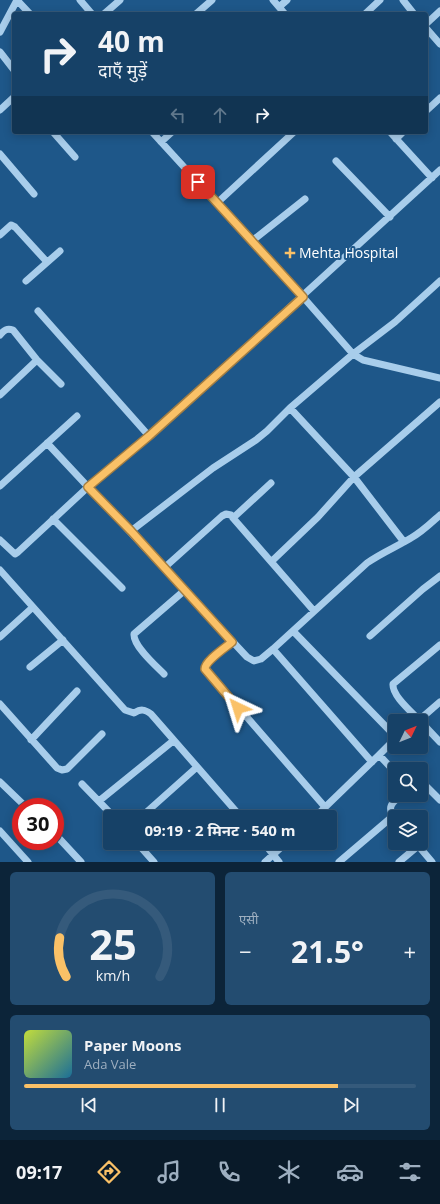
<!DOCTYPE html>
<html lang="hi">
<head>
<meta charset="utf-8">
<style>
  :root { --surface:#164167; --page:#234c70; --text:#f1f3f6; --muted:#9eafc0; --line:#355a7b; --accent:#fac167 }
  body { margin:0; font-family:"Open Sans","Noto Sans Devanagari",sans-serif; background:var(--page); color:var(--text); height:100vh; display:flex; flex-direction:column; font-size:15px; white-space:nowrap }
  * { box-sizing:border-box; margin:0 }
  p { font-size:13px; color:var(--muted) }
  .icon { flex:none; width:22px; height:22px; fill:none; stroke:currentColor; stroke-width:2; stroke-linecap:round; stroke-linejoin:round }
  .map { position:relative; height:862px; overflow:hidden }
  .sheet { display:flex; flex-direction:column; gap:10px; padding:10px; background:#0c2439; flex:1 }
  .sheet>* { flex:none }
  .guide { position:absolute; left:12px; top:12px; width:416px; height:122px; border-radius:4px; box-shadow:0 2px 10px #0003,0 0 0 1px var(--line); background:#164167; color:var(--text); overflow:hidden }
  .needle { width:26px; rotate:47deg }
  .tools { position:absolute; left:388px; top:714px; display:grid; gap:8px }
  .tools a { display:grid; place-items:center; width:40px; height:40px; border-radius:4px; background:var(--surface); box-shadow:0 2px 10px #0003,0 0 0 1px var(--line); font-size:20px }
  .speed { position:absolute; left:12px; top:798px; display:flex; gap:8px; font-size:20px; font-weight:700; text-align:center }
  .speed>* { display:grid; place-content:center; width:52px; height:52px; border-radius:50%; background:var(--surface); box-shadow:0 2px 10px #0003,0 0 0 1px var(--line); line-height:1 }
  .speed .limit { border:6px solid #d22; background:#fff; color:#111 }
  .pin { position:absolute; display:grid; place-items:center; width:34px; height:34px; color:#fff; margin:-17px; border-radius:8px; box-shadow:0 2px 6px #0006 }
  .me { position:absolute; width:44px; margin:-22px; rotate:319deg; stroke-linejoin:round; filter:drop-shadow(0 0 3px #0008) }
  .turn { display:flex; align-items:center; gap:14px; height:84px; padding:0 20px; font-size:18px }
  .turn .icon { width:52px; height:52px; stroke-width:2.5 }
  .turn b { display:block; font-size:28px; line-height:34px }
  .lanes { display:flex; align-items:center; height:38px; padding:0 20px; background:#0003; justify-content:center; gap:20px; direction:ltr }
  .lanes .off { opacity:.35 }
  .big { font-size:30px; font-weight:700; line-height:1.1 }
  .sheet .tile { flex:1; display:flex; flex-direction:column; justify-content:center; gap:6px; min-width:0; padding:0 14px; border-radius:6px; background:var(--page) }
  .sheet .dial { align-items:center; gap:0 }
  .dial svg { height:104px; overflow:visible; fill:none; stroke:var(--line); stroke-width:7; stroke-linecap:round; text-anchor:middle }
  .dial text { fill:var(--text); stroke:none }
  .song { display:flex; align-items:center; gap:12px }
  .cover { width:48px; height:48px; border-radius:6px; background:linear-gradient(135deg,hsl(70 70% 55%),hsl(200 70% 35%)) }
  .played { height:4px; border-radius:2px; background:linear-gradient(90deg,var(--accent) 80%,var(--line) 80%) }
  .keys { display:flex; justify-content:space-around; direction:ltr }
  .heat { display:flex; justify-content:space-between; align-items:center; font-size:22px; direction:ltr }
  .sheet .tiles { flex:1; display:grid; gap:10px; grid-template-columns:1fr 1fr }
  .tile:last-child { grid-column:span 2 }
  .trip { position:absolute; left:103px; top:810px; width:234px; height:40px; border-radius:4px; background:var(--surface); box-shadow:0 2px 10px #0003,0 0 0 1px var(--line); font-weight:700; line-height:40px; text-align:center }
  .tabs { display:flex; height:64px; justify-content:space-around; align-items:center; background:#091a29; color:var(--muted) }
  .tabs .icon { width:28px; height:28px }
  .tabs .on { color:var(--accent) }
  .tabs b { font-size:18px; color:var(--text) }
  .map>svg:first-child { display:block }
</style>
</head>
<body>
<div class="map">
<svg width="440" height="862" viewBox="0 0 440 862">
  <rect width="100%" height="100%" fill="#1e5789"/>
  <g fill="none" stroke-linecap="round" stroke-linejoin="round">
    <path stroke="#a8cdeb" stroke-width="7" d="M17 0 30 14
      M80 0 92 14
      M273 0 285 14
      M403 0 414 14
      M279 7 287 0
      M104 14 120 0
      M196 14 212 0
      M365 14 380 0
      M426 24 440 11
      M426 28 440 44
      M0 32 17 0
      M0 52 14 70
      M0 110 14 97
      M426 111 440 98
      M53 132 75 157
      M152 132 303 297 353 354 363 360 440 378
      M390 132 432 178
      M396 139 403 132
      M161 142 172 132
      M0 154 34 194
      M336 161 390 217
      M217 203 294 132
      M0 235 11 225 15 227 47 262
      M252 241 305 199
      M26 281 60 251
      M38 311 149 436
      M0 335C4 330 7 328 13 330L37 360 61 384
      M0 395 37 360
      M290 408 354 477 404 542
      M47 443 247 657 254 661 261 659 273 649 367 563C381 553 396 547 411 538 422 532 431 523 440 515
      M0 486 77 416
      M233 518 271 483
      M53 519 122 588
      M131 531 213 468 256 440 267 431 290 408 353 354 395 322 440 281
      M0 540 15 554 18 552 88 487 149 436 440 170
      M272 561 318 517 354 477 440 402
      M164 568 222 516 226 514 231 515 233 518 314 611
      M0 570 125 710 134 713C141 709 144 709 151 714L241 817
      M293 631 395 736
      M370 636 423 589 440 576
      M0 637 33 607
      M232 642C226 647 205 661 205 669L325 807
      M273 649 372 762
      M30 667 63 640
      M164 674C156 666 133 646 134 634L185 590
      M0 704 57 768 62 770 67 769 102 734
      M418 721 440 702
      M420 721C412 712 392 696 393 684L440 645
      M421 722 440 742
      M395 739 379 755 395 772
      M31 740 77 691
      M421 781 440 800
      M0 782 26 807
      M82 784 114 817
      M99 801 173 741
      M141 817 197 767
      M315 817 379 755
      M395 819C386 807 392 803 401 795
      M0 831 28 862
      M55 834 81 862
      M137 843 154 862
      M264 843 279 862
      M416 843 432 862
      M265 862 286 843
      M339 862 393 816
      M399 862 418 846"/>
  </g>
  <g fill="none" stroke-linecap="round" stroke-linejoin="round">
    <defs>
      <path id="route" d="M198 182 303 297 149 436 88 487 131 531 232 642C225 648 205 661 205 669L238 708"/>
    </defs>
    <use href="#route" stroke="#a27d43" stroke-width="10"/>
    <use href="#route" stroke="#fac167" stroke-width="7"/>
  </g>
  <path fill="#fac167" stroke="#1e5789" stroke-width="1.5" d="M288 247h4v4h4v4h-4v4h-4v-4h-4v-4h4z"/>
  <g text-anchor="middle" stroke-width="4" stroke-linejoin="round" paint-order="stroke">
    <g font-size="14" fill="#fff" stroke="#1e5789" text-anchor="start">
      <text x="299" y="258">Mehta Hospital</text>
    </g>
  </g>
</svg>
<div class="tools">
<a><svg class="needle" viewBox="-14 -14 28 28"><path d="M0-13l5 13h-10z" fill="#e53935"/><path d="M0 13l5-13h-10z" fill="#9eafc0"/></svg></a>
<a><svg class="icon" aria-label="search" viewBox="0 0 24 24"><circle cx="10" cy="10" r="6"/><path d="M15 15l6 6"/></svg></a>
<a><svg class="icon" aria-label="layers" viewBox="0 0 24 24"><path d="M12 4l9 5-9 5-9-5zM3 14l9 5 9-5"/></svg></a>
</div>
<div class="speed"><div class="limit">30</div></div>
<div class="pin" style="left:198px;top:182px;background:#d93025"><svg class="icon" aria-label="arrive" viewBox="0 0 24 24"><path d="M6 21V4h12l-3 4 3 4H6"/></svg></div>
<svg class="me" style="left:238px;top:708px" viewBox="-20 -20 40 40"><path d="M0-17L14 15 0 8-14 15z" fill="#fac167" stroke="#fff" stroke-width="4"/></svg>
<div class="trip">09:19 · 2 मिनट · 540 m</div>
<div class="guide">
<div class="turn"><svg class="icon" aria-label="right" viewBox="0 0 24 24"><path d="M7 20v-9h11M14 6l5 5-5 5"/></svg><div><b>40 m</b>दाएँ मुड़ें</div></div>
<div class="lanes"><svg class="icon off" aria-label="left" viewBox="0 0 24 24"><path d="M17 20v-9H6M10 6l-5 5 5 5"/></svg><svg class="icon off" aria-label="ahead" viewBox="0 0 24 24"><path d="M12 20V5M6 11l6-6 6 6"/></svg><svg class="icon" aria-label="right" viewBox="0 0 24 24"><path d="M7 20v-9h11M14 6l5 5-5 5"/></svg></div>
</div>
</div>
<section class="sheet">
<div class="tiles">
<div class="tile dial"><svg viewBox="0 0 100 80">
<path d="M14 69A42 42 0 1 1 86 69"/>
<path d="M14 69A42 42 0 0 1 9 39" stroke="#fac167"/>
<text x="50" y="56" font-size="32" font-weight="700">25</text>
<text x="50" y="72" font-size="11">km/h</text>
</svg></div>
<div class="tile"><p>एसी</p>
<div class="heat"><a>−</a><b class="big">21.5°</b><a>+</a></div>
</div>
<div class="tile">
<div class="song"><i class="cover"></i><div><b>Paper Moons</b><p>Ada Vale</p></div></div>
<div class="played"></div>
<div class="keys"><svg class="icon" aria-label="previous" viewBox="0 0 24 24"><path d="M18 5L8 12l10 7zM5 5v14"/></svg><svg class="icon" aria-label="pause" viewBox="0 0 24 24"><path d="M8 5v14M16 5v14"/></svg><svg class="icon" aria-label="next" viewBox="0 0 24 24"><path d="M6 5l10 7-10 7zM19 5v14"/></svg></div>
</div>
</div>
</section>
<nav class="tabs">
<b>09:17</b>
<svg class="icon on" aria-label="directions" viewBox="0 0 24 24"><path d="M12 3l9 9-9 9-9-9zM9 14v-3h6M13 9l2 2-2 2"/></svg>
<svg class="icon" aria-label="music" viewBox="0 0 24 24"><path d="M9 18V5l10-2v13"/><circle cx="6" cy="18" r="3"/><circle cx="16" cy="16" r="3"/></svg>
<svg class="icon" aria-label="phone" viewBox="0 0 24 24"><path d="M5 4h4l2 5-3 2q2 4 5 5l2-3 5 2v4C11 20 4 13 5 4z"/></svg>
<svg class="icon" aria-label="climate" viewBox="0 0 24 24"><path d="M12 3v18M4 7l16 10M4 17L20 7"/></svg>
<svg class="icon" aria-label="car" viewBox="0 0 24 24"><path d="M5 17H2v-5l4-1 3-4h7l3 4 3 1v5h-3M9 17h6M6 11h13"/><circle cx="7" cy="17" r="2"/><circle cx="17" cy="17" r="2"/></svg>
<svg class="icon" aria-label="filters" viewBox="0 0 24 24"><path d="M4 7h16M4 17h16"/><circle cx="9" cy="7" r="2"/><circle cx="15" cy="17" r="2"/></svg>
</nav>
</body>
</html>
